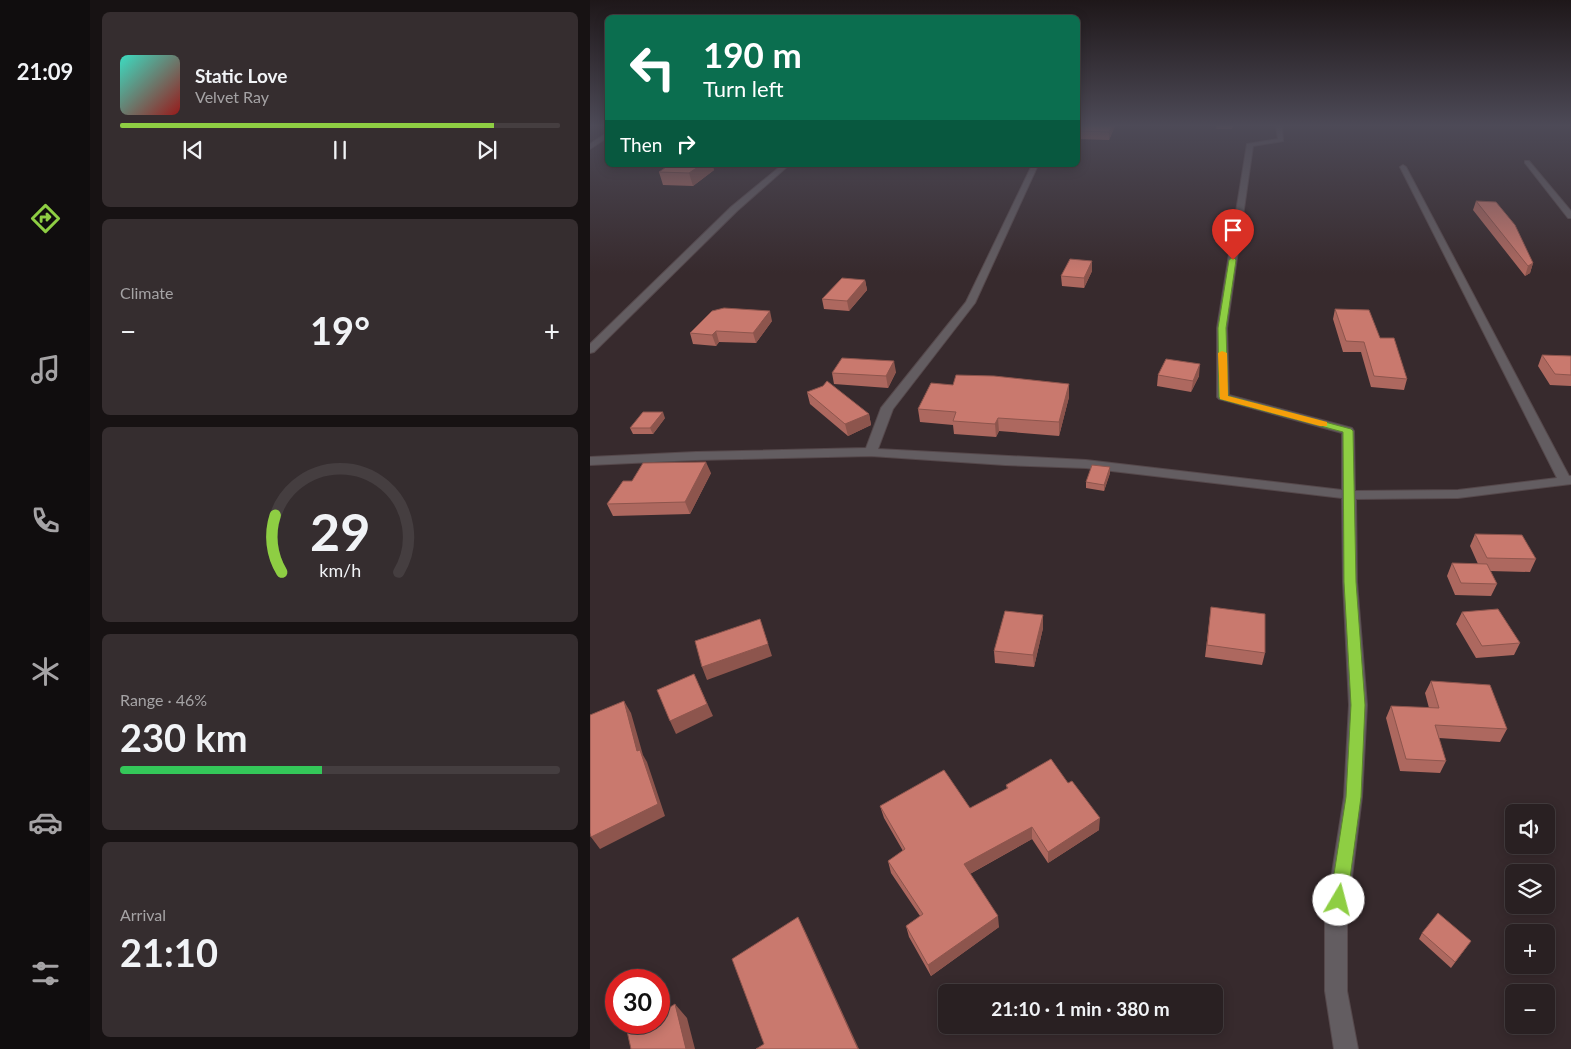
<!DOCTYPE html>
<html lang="en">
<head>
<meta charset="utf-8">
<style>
  :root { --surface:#292022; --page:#352d2f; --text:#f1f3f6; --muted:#a5a3a5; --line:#453e40; --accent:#8ece43 }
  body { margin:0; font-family:Lato,sans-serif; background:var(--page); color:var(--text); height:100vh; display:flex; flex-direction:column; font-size:19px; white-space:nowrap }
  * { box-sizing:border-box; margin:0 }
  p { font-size:16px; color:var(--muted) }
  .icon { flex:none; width:28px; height:28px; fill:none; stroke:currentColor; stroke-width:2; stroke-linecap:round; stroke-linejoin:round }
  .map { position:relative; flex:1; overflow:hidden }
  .details { display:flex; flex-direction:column; gap:12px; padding:12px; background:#171213; width:500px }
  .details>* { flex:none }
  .guide { position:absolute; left:15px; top:15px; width:475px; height:152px; border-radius:8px; box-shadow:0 2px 12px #0003,0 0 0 1px var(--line); background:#0b6e4f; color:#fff; overflow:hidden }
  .buttons { position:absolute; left:915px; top:804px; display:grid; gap:10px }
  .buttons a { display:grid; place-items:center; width:50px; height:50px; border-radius:8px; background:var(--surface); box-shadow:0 2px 12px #0003,0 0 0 1px var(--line); font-size:25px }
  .speed { position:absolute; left:15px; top:969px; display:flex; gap:10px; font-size:25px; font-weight:700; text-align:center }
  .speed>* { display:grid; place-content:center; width:65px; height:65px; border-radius:50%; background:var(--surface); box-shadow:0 2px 12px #0003,0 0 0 1px var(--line); line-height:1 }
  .speed .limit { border:8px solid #d22; background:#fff; color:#111 }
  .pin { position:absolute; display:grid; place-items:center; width:42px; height:42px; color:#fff; margin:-51px -21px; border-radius:50% 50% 50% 0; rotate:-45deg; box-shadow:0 0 5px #0007 }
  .pin .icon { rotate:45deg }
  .me { position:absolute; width:55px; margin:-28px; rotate:8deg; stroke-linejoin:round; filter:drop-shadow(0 0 4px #0008) }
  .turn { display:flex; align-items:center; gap:18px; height:105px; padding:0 15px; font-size:22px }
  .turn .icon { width:65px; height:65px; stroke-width:2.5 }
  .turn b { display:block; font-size:35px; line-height:42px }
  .then { display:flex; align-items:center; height:48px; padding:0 15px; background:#0003; gap:10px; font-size:19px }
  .big { font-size:38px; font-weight:700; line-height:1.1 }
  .details .widget { flex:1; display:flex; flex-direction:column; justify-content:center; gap:8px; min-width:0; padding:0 18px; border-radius:8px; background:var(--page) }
  .details .dial { align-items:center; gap:0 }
  .dial svg { height:130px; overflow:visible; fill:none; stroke:var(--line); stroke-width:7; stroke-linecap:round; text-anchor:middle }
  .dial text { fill:var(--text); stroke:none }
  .song { display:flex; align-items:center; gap:15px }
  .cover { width:60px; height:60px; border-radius:8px; background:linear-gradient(135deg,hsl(170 70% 55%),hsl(0 70% 35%)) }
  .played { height:5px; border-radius:2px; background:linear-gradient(90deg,var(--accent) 85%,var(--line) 85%) }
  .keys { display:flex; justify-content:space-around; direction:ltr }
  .heat { display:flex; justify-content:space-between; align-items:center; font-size:28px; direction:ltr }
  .charge { height:8px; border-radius:4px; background:linear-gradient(90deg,#34c759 46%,var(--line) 0) }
  .trip { position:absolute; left:348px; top:984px; width:285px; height:50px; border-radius:8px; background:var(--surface); box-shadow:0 2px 12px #0003,0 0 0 1px var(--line); font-weight:700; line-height:50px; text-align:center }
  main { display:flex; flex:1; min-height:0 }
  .menu { display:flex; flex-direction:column; width:90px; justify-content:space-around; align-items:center; background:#100d0e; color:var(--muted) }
  .menu .icon { width:35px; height:35px }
  .menu .on { color:var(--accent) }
  .menu b { font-size:22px; color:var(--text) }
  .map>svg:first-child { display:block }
</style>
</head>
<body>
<main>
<nav class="menu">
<b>21:09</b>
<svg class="icon on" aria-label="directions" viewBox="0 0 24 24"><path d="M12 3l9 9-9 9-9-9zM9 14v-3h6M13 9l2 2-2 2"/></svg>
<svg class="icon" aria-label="music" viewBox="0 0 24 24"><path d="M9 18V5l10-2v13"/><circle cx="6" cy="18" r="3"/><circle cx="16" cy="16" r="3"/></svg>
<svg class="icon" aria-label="phone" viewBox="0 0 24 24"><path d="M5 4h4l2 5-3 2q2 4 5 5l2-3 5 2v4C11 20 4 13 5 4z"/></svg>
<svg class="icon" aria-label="climate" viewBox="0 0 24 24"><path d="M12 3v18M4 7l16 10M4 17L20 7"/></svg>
<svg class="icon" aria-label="car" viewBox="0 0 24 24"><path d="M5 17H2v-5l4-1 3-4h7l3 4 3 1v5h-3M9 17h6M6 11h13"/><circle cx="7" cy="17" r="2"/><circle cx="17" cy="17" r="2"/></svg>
<svg class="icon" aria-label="filters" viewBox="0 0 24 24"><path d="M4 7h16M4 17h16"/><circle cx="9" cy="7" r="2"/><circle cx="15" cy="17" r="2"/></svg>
</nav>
<section class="details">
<div class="widget">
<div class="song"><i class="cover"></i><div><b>Static Love</b><p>Velvet Ray</p></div></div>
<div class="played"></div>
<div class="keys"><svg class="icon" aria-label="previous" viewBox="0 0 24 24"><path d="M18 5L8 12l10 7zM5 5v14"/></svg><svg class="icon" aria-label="pause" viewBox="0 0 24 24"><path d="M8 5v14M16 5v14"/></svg><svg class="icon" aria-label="next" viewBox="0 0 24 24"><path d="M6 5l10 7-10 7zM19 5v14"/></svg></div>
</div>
<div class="widget"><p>Climate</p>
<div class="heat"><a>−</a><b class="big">19°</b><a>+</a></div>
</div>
<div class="widget dial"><svg viewBox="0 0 100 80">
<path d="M14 69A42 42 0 1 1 86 69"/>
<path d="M14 69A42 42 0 0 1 10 34" stroke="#8ece43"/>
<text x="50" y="56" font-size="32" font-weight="700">29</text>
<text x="50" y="72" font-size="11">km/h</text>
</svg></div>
<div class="widget"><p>Range · 46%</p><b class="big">230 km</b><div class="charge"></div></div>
<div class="widget"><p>Arrival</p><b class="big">21:10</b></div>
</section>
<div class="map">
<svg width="981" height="1049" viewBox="0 0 981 1049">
  <rect width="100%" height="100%" fill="#372a2d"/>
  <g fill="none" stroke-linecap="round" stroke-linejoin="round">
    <defs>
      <path id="minor" d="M686 126H692L693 141 663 146 637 328 639 395 762 428 764 431 765 491 868 490 967 478 810 167 813 165 816 167 979 476H981V484L868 498 766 499 767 582 777 705 772 797 757 917V991L768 1049H744L735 991V917L754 797 759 705 753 582 752 498 496 468 415 465 281 456 106 460 0 465V457L106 452 276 448 291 408 376 302 442 165H448L385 303 303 409 288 449 496 460 752 490V433L629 399 627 397V328L657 144 688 139Z
        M18 132V137L0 149V144Z
        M935 161H939L981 211V218H978L935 163Z
        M192 165H199L147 211 4 352 0 353V344L141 207Z"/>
    </defs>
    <use href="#minor" stroke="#55484b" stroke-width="2"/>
    <use href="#minor" fill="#635d61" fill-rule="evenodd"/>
  </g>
  <path fill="#ad685f" d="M488 126H525L519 140 488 139Z
    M627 126H643L642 129H626Z
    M124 170 103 186 73 185 69 172Z
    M886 201 943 263 940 273 935 276 883 210Z
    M502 271 494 288 472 286 471 276Z
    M275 280 277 290 259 311 234 309 232 299Z
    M745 309 790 338 817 379 814 390 781 387 771 352H753L743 319Z
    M182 321 166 343 129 342 126 346 103 344 100 333Z
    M952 355 981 356V386L960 385 948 366Z
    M306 372 298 388 244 384 242 373Z
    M568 375 609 376 601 392 567 386Z
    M479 384V397L469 436 409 431 406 437 364 434 363 425 330 422 328 409 363 385Z
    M217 392 279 414 281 425 258 436 220 404Z
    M75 418 63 434H43L40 428Z
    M121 473 100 514 23 516 17 504 42 481Z
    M520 473 514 491 496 488V482Z
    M885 534 946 559 940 572 900 571 907 584 901 596 865 595 857 576 862 563 888 564 880 546Z
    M621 607 675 653 672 665 615 657Z
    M872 612 930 643 924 655 886 658 866 624Z
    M453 615V628L444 667 405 663 404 651Z
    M841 681 917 729 910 742 849 738 856 761 850 773 810 771 796 718 801 706 839 708 835 693Z
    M416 785 509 830 458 863 442 839 380 874 409 927 341 976 319 937 316 926 330 916 301 873 298 861 313 851 294 818 290 806 380 808 417 789Z
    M832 933 881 941 861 968 829 939Z"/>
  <path fill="#8d554d" d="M522 126H525L519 140V132Z
    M111 165H123L124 170 103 186 99 173Z
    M502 261V271L494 288V278Z
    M943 263 940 273 935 276 938 266Z
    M275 280 277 290 259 311 257 301Z
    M180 311 182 321 166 343 163 333Z
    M126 331 129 342 126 346 122 335Z
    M304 361 306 372 298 388 296 376Z
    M610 364 609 376 601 392 603 381Z
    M479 384V397L469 436V422Z
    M73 412 75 418 63 434 60 428Z
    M279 414 281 425 258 436 255 424Z
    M408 418 409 431 406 437 405 424Z
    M116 462 121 473 100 514 95 502Z
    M520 467V473L514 491V485Z
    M453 615V628L444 667 443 655Z
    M170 619 182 656 117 680 112 667Z
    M104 674 123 716 86 734 80 721Z
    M34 701 41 713 53 755 57 762 75 816 10 849 1 837 47 751Z
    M510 818 509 830 458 863V852Z
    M442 827V839L376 876 374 864Z
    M408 916 409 927 341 976 338 965Z
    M208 917 216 933 269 1049H268Z
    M85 1004 97 1018 105 1049H96Z"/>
  <path fill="#c9796e" stroke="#8d554d" d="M488 126H522L519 132 488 131Z
    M79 165H111L99 173 69 172Z
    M886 201 906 202 925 225 943 263 938 266Z
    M480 259 502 261 494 278 471 276Z
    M252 278 275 280 257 301 232 299Z
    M134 308 180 311 163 333 126 331 122 335 100 333 122 311Z
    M745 309 779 310 790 338H804L817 379 784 376 774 342 756 341Z
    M952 355 981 356V375L965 374Z
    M252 358 304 361 296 376 242 373Z
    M576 359 610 364 603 381 568 375Z
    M366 375 404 376 479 384 469 422 408 418 405 424 363 421 366 412 328 409 341 383 363 385Z
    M237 381 279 414 255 424 217 392 233 386Z
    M53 412H73L60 428H40Z
    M116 462 95 502 17 504 33 481H42L53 463Z
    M502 465 520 467 514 485 496 482Z
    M885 534 932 535 946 559 897 558Z
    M862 563 897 564 907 584 871 583Z
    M621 607 675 614V653L617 645Z
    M908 609 930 643 892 646 872 612Z
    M415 611 453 615 443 655 404 651Z
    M170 619 178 644 112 667 105 641Z
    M104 674 117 704 80 721 67 690Z
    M841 681 900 685 917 729 845 725 856 761 816 759 801 706 849 708Z
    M34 701 47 751 50 750 68 804 1 837 0 833V715Z
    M461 759 478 783 482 781 510 818 458 852 442 827 374 864 408 916 338 965 316 926 333 914 298 861 315 849 290 806 354 770 380 808 418 788 416 785Z
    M848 913 881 941 865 962 832 933Z
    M208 917 268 1049H166L174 1044 142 959Z
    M85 1004 96 1049H41L37 1031 53 1022H69V1014Z"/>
  <linearGradient id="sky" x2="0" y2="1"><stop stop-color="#1e1719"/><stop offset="0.46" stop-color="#4d4a57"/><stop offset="1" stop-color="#4d4a57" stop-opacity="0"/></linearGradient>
  <rect width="981" height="273" fill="url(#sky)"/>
  <path fill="#8ece43" stroke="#5c862c" d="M643 257 646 260 636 328 638 396 761 429 763 431 766 582 775 705 771 797 757 900 755 906 749 908 743 906 740 900 756 797 761 705 754 582 753 432 630 399 629 397 628 328 639 260Z"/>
  <path fill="#f59e0b" d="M632 351 637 353 638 396 737 422V426H730L630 399 628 353Z"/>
</svg>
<div class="buttons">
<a><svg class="icon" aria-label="sound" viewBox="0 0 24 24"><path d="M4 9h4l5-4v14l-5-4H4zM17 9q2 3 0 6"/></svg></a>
<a><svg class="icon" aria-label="layers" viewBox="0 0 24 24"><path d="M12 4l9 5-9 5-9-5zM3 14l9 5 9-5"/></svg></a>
<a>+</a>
<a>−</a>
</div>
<div class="speed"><div class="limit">30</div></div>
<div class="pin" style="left:643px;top:260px;background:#d93025"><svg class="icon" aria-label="arrive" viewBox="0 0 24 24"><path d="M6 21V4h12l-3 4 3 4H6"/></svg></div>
<svg class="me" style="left:749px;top:900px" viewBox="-20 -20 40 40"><circle r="19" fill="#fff"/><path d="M0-13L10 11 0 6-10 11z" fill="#8ece43"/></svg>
<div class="trip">21:10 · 1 min · 380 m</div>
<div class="guide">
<div class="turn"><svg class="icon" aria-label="left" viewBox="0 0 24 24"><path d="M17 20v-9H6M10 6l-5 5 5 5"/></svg><div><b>190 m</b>Turn left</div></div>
<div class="then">Then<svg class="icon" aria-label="right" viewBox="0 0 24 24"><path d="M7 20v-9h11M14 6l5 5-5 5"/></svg></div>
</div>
</div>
</main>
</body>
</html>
